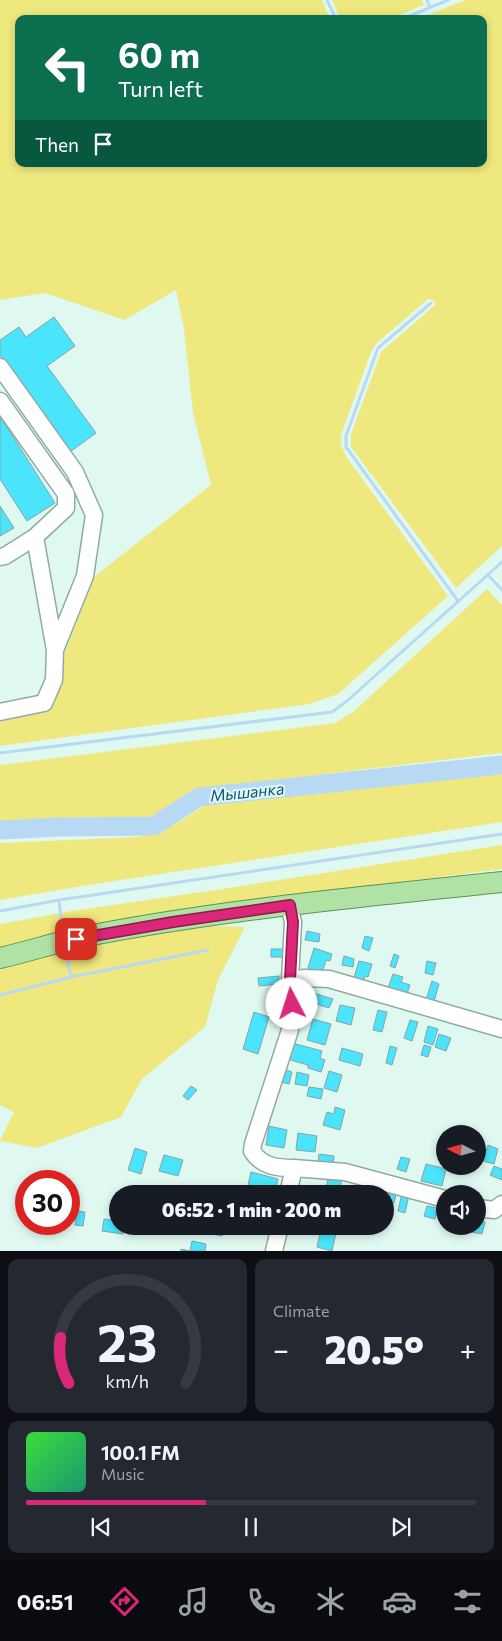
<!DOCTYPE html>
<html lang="en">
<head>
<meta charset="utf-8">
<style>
  :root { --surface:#171b24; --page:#242831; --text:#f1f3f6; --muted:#9ea1a6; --line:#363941; --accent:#db2777 }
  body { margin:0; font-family:Commissioner,sans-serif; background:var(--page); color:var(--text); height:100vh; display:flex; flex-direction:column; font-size:19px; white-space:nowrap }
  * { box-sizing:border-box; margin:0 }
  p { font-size:16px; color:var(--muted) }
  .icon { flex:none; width:28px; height:28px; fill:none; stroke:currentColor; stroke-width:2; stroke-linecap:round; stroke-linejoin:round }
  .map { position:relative; height:1251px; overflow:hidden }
  .drawer { display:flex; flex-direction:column; gap:8px; padding:8px; background:#0d0f14; flex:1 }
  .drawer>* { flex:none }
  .top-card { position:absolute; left:15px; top:15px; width:472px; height:152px; border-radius:10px; box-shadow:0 2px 8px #0003; background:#0b6e4f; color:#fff; overflow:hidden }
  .needle { width:32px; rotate:276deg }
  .controls { position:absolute; left:436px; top:1125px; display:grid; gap:10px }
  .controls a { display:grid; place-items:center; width:50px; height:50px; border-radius:50%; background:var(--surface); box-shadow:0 2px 8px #0003; font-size:25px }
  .speed { position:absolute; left:15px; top:1170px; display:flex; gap:10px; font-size:25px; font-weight:700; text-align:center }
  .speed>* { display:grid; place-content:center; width:65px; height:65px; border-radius:50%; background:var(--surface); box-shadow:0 2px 8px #0003; line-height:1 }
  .speed .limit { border:8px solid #d22; background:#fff; color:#111 }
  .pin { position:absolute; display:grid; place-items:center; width:42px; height:42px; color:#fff; margin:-21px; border-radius:10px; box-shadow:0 2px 8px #0006 }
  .me { position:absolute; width:55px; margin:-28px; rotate:355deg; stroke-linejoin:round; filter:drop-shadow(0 0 4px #0008) }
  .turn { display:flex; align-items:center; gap:18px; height:105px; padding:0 20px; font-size:22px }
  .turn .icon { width:65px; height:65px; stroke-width:2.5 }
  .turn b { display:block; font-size:35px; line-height:42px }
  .then { display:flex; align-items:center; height:48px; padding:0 20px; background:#0003; gap:10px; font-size:19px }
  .big { font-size:38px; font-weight:800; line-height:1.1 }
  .drawer .widget { flex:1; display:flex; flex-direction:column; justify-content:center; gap:8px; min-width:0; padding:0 18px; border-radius:10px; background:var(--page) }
  .drawer .dial { align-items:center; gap:0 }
  .dial svg { height:130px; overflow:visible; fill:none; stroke:var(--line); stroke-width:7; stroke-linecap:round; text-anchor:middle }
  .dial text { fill:var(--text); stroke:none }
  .song { display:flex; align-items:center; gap:15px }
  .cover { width:60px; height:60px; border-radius:8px; background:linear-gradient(135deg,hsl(120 70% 55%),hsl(160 70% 35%)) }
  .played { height:5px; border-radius:2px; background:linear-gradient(90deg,var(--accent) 40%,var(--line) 40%) }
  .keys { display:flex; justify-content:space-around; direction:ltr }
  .heat { display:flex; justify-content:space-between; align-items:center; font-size:28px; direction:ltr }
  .drawer .tiles { flex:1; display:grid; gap:8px; grid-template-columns:1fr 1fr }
  .widget:last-child { grid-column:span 2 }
  .trip { position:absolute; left:109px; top:1185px; width:285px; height:50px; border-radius:25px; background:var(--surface); box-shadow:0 2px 8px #0003; font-weight:800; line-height:50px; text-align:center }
  .tab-bar { display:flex; height:80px; justify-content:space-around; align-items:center; background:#090b0e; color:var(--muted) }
  .tab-bar .icon { width:35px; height:35px }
  .tab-bar .active { color:var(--accent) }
  .tab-bar b { font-size:22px; color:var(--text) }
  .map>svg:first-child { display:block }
</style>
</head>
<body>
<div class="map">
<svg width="502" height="1251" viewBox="0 0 502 1251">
  <rect width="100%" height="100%" fill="#dff9f1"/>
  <path fill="#efe87e" d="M0 0H322L330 19H19V164H484V19H418L465 0H502V546L456 588 351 447V434L381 352 435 305V301L428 299 376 344 371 352 341 435V445L347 458 448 596 338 694 309 704 0 746V722L51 711 64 654 95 576 211 485 193 413 184 329 176 290 124 320 45 293 0 300Z
    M332 0H422L424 5 389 19H340Z
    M487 589 502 605V753L199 789 184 797 160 814 146 818 0 821V765L335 723 353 712Z
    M502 774V822L88 885 0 900V843L137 837 160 832 174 825 207 804Z
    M502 845V869L243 902 114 920 0 947V924L72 911 229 888Z
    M212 926 245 927 218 980 205 1027 142 1079 121 1117 37 1148 0 1141 14 1112 0 1105V970C67 947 141 935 212 926Z"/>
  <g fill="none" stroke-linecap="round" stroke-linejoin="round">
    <path stroke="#b8d9f4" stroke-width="3" d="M327 0 336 19
      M427 0 430 7
      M402 19 448 0
      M431 303 378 348 346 436V447L458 601
      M488 575 502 590
      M0 753 332 712 347 701 502 562
      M59 900 62 928
      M0 911 59 900 502 834
      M66 953 71 977
      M0 995 71 977 208 950"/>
    <path stroke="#b8d9f4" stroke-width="19" d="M0 830 57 827 154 826 199 797 502 765"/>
  </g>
  <path fill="#4ae5fc" stroke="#89a2a7" d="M54 317 75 346 47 366 96 433 70 452 0 355V340L19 327 26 337Z
    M0 416 55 503 27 521 0 479Z
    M0 506 14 528 0 536Z
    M307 931 320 934 319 942 305 940Z
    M365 936 373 938 369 951 362 948Z
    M314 948 332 954 330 961 326 960 322 973 308 968Z
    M271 949H283V957H271Z
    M394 954 399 956 395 968 390 966Z
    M344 956 354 959 353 967 342 965Z
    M359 961 372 964 368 977 365 976 362 984 353 981Z
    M427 961 436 963 433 975 425 973Z
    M393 974 403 977 401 982 410 985 407 994 388 988Z
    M279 976V984L259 986 258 978Z
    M432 981 439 984 433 1005 425 1003Z
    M310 992 333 999 329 1008 316 1004 312 1015 303 1012Z
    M340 1005 355 1008 351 1025 336 1021Z
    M378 1010 387 1012 382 1032 373 1030Z
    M254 1012 269 1017 258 1054 243 1049Z
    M313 1019 331 1024 325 1045 307 1040Z
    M410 1020 418 1022 412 1041 404 1038Z
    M428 1026 438 1029 433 1045 424 1042Z
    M439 1034 451 1038 446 1051 435 1047Z
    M292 1043 322 1051 320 1058 325 1060 321 1072 308 1068V1065L287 1059Z
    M424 1045 431 1047 428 1057 421 1055Z
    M390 1046 397 1048 392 1065 386 1063Z
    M342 1048 363 1054 360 1066 339 1060Z
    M284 1069 292 1072 289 1084 281 1082Z
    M329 1071 342 1075 337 1092 324 1088Z
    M297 1072 309 1075 307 1086 295 1084Z
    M191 1086 197 1090 188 1100 183 1096Z
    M309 1087 323 1089 321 1099 307 1096Z
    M335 1107 345 1110 340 1130 323 1125 327 1112 334 1114Z
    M269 1126 287 1130 284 1148 266 1145Z
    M298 1133 317 1136 315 1152 296 1150Z
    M488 1145 498 1149 494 1164 483 1161Z
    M135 1148 147 1152 141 1174 128 1170Z
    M319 1154 334 1156 333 1164 318 1162Z
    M164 1155 183 1160 178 1176 159 1171Z
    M401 1157 410 1159 406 1172 397 1169Z
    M426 1164 446 1169 442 1186 421 1181Z
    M494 1166 502 1169V1180L490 1175Z
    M251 1172 278 1179 274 1194H246Z
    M328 1176 342 1178 339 1193 326 1191Z
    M363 1182 378 1186 376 1194H361Z
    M302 1187 313 1189 312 1194H301Z
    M391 1189 397 1191 394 1203 388 1202Z
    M402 1193 409 1195 405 1213 398 1211Z
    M427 1206 437 1208 435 1219 424 1216Z
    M77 1211 85 1212 83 1226 75 1225Z
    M478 1216H479L478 1221 485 1222 482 1234 466 1231 467 1226H478Z
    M104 1219 118 1221V1226H124L123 1234 102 1231Z
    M213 1226H224L222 1236 212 1234Z
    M321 1229 336 1233 332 1251 317 1247Z
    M192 1241 206 1244 205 1251H181V1249L190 1251Z"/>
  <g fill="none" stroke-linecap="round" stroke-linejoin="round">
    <defs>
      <path id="minor" d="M0 367 75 472 94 515 85 576 55 650
        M0 401 66 494V508L35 537 55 650 54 680 44 703 0 712
        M0 557 5 556 35 537
        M290 980 305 978 329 979 502 1029
        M294 1168 345 1172 445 1199
        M288 1194 294 1168C278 1168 262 1167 252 1151L253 1144 290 1030 292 1004 290 980 293 922 289 905
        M478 1208 494 1210 502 1204
        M274 1251 280 1226"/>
      <path id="major" d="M0 958C26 952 51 944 77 938 217 910 360 897 502 882"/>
    </defs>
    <use href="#minor" stroke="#91aaa2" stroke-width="19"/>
    <use href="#major" stroke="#5a9551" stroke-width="22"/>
    <use href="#minor" stroke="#fff" stroke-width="16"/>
    <use href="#major" stroke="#afe2a4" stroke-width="20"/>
  </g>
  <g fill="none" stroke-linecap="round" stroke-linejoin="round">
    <defs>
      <path id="route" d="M76 939 173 922 290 905 293 922 290 980 292 1004"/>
    </defs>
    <use href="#route" stroke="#8e194d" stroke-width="12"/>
    <use href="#route" stroke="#db2777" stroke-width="9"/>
  </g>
  <g text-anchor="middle" stroke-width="4" stroke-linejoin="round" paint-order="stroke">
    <g font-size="16" font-style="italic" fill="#0e517c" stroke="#dff9f1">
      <text transform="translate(247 792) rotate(-6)" y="6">Мышанка</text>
    </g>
  </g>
</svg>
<div class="controls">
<a><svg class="needle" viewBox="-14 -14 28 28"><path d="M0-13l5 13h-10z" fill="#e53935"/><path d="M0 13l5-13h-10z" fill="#9ea1a6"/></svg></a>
<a><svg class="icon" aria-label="sound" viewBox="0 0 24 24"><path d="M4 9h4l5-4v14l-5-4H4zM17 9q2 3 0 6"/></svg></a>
</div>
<div class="speed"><div class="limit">30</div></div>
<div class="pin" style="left:76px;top:939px;background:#d93025"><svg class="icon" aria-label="arrive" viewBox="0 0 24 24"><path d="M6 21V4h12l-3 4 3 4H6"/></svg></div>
<svg class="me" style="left:292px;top:1004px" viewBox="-20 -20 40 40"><circle r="19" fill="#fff"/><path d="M0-13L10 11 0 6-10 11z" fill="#db2777"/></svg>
<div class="trip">06:52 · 1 min · 200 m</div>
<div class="top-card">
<div class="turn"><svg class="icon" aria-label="left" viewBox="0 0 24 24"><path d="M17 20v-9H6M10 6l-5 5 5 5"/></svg><div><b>60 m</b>Turn left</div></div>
<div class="then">Then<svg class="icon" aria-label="arrive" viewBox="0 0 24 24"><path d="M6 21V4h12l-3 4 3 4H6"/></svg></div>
</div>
</div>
<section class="drawer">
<div class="tiles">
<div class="widget dial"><svg viewBox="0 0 100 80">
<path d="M14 69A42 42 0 1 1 86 69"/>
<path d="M14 69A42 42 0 0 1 9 41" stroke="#db2777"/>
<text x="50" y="56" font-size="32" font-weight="700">23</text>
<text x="50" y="72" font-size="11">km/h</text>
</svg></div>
<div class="widget"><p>Climate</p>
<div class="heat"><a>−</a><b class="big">20.5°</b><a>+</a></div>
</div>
<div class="widget">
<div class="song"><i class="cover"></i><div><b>100.1 FM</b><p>Music</p></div></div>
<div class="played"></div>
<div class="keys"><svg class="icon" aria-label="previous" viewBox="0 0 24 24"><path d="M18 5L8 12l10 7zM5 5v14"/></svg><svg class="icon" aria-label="pause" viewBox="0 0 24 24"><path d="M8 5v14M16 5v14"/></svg><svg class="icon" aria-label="next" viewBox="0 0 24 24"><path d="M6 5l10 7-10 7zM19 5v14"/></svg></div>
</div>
</div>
</section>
<nav class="tab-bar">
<b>06:51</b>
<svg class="icon active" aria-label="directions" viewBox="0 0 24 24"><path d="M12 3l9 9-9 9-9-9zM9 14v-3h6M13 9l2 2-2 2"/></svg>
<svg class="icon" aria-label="music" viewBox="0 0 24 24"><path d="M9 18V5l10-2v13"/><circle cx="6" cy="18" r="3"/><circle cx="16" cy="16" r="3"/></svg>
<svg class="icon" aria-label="phone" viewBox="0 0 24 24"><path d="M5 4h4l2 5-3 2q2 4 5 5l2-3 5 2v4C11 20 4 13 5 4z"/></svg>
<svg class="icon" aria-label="climate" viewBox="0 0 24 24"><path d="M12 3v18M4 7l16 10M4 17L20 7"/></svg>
<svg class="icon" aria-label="car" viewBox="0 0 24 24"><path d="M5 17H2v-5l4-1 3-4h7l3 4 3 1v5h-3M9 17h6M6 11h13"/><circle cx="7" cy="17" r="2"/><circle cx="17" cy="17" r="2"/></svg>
<svg class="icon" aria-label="filters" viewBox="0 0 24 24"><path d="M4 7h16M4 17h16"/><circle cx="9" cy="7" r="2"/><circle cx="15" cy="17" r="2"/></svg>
</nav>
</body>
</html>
